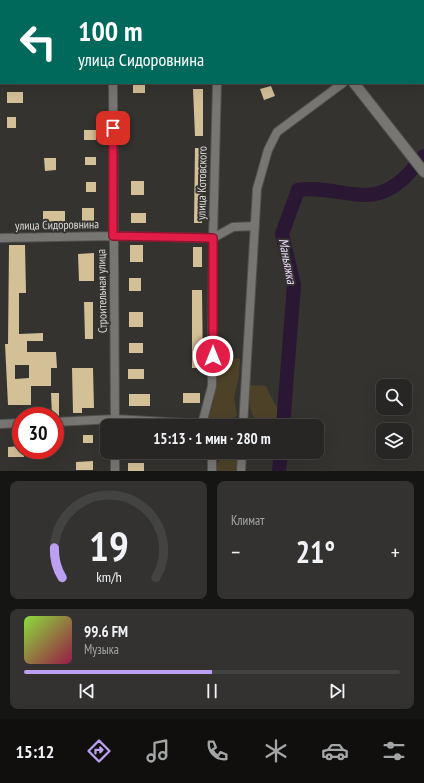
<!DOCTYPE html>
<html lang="ru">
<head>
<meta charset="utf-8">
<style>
  :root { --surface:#272624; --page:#333231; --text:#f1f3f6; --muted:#a4a5a6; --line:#434341; --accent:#bca0f2 }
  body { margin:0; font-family:"PT Sans Narrow",sans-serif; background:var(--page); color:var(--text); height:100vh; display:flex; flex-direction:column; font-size:15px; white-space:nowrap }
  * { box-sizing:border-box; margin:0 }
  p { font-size:13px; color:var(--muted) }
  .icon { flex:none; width:22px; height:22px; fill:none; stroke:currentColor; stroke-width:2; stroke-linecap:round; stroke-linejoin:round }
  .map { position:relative; height:471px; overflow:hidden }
  .panel { display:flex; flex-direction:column; gap:10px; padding:10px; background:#151514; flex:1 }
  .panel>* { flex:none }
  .banner { position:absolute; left:0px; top:0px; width:424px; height:84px; box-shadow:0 4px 16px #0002,0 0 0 1px var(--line); background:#00695c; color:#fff; overflow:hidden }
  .tools { position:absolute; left:376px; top:379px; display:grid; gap:8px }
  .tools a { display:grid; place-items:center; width:36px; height:36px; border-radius:8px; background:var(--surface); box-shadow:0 4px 16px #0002,0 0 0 1px var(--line); font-size:20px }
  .speed { position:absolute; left:12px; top:407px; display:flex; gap:8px; font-size:20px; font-weight:700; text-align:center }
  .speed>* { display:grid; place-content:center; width:52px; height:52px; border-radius:50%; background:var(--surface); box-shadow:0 4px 16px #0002,0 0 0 1px var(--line); line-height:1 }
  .speed .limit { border:6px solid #d22; background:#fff; color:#111 }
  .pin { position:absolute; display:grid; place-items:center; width:34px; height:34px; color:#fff; margin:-17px; border-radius:8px; box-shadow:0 2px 6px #0006 }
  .me { position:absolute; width:44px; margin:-22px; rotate:0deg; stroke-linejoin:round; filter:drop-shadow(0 0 3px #0008) }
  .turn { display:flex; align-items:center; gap:14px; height:84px; padding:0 12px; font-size:18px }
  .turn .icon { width:52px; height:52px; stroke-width:2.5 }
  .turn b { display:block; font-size:28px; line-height:34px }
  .big { font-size:30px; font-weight:700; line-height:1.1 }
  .panel .widget { flex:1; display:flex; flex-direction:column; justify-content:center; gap:6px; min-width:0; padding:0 14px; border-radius:8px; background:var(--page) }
  .panel .dial { align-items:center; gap:0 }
  .dial svg { height:104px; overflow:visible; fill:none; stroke:var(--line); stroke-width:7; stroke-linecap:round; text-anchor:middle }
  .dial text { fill:var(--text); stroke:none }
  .song { display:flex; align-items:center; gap:12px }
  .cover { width:48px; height:48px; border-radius:6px; background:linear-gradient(135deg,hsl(90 70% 55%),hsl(340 70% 35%)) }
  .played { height:4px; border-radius:2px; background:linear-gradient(90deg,var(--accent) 50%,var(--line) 50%) }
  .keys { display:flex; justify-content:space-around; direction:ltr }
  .heat { display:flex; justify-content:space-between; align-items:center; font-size:22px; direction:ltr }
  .panel .tiles { flex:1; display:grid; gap:10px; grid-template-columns:1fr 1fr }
  .widget:last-child { grid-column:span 2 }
  .trip { position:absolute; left:100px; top:419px; width:224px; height:40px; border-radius:8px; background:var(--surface); box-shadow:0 4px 16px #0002,0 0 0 1px var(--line); font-weight:700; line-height:40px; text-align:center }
  .tab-bar { display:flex; height:64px; justify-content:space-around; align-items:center; background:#100f0e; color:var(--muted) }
  .tab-bar .icon { width:28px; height:28px }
  .tab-bar .selected { color:var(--accent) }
  .tab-bar b { font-size:18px; color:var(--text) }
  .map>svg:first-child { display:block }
</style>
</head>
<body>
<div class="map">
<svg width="424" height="471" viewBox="0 0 424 471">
  <rect width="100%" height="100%" fill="#343330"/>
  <path fill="#4d4228" d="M218 339 228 357 240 359 239 377 234 398 237 415 227 426H211L209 417 214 400Z
    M250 385 266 386 274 403 282 412 280 426H260C248 411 249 404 250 385Z
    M218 452H237V471H215V466L221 459Z"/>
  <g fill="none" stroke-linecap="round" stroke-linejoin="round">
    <path stroke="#2a1734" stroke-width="14" d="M283 426 294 285 282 234 298 190C325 185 357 200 379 193 398 188 412 170 424 156
      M279 471 281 452"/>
  </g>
  <path fill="#d4c097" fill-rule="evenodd" d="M133 83H145V93H133Z
    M271 86 275 96 264 100 260 89Z
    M193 89H203V136H195Z
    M7 92H23V103H7Z
    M7 117H16V128H7Z
    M84 130H96V140H84Z
    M195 148H203L202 223H194Z
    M85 157H96V165H85Z
    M44 158H56V170L45 171Z
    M131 181H144V195H131Z
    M86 182H96V192H86Z
    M82 208H94V223H82Z
    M43 211H65V225H43Z
    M131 213H146V223H131Z
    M9 245H25L26 293H19V334L43 333V341H27V352H56L57 368H51V386H31V405H8L5 344H8ZM15 365H29V378L15 379Z
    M130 245H143V262H130Z
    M193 247H202V267H193Z
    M94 253V281H79L78 254Z
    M129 278H141V291H129Z
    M192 290H202L203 368H192Z
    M84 302H93V339H85Z
    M129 312H143V327H129Z
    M129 343H143V353H129Z
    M72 368H93L94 408H82V413H73Z
    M128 369H144V379H128Z
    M51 393H59V416H52Z
    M183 393H200V403H183Z
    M129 394H150V406H129Z
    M83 435H93V443H83Z
    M21 446V450H24V457H8V447Z
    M93 461V470H76V462Z
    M128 463H144V471H128Z"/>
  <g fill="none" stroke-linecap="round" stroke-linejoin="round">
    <defs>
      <path id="street" d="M113 1V0
        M220 1V0
        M113 83 115 426
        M0 238 113 236 213 238 233 227 255 226
        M55 422 115 419 202 424H243
        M0 424 21 423
        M204 426 202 424 212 386 213 238 217 83
        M243 426 257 189 268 150 277 132 343 83
        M212 452V471
        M115 471V452
        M241 471 242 452"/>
      <path id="secondary" d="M287 0 288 1
        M354 83 424 172"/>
    </defs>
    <use href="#street" stroke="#51504e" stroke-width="10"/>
    <use href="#secondary" stroke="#51504e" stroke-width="12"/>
    <use href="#street" stroke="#777673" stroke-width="8"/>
    <use href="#secondary" stroke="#777673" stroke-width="10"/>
  </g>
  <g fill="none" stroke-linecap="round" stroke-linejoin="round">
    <defs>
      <path id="route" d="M113 128V236L213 238V356"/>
    </defs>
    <use href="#route" stroke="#92132f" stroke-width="10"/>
    <use href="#route" stroke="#e11d48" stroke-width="7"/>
  </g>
  <g text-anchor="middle" stroke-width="4" stroke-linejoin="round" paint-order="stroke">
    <g font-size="12" fill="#dcdbda" stroke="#343330">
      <text transform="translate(202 183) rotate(-89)" y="4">улица Котовского</text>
      <text transform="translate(57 225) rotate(-1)" y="4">улица Сидоровнина</text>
      <text transform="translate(102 291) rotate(-91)" y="4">Строительная улица</text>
    </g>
    <g font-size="13" font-style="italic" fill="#edd6f9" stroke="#343330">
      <text transform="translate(288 261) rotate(79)" y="5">Маньяжка</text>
    </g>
  </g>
</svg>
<div class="tools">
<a><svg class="icon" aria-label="search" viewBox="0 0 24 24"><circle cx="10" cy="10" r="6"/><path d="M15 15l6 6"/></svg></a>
<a><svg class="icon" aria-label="layers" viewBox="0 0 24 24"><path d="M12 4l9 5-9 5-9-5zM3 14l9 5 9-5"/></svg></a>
</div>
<div class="speed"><div class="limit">30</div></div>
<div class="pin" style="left:113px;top:128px;background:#d93025"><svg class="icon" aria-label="arrive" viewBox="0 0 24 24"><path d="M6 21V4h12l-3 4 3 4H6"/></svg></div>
<svg class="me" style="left:213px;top:356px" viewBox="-20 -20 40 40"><circle r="17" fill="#e11d48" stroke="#fff" stroke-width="3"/><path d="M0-11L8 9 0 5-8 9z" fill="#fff"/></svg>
<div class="trip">15:13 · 1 мин · 280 m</div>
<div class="banner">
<div class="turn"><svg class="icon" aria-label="left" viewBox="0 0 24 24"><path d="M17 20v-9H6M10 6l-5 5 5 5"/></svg><div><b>100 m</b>улица Сидоровнина</div></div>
</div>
</div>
<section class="panel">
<div class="tiles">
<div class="widget dial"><svg viewBox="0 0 100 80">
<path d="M14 69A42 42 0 1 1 86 69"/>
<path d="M14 69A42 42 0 0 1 8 46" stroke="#bca0f2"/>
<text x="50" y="56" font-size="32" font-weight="700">19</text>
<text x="50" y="72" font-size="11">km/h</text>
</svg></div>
<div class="widget"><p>Климат</p>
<div class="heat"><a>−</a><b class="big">21°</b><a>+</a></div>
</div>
<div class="widget">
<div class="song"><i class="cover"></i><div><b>99.6 FM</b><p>Музыка</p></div></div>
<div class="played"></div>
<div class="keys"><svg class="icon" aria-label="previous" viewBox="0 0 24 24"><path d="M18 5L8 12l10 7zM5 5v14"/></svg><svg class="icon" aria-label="pause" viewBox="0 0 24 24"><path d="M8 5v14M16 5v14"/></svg><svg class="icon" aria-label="next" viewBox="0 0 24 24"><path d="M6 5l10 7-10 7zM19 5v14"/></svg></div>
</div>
</div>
</section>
<nav class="tab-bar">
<b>15:12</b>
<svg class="icon selected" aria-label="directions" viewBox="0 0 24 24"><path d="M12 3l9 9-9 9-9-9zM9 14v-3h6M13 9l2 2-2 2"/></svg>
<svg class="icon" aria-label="music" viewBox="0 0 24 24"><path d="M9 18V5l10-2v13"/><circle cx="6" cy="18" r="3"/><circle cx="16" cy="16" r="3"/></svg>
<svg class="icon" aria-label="phone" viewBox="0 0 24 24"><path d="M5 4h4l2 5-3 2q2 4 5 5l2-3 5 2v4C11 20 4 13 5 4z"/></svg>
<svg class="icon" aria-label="climate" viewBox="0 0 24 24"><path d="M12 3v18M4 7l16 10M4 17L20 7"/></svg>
<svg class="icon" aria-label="car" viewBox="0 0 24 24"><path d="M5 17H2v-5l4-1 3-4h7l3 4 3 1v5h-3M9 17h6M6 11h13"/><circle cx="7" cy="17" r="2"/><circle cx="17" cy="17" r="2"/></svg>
<svg class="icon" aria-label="filters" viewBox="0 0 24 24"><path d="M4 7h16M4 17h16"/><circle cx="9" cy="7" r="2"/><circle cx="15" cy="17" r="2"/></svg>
</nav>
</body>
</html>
